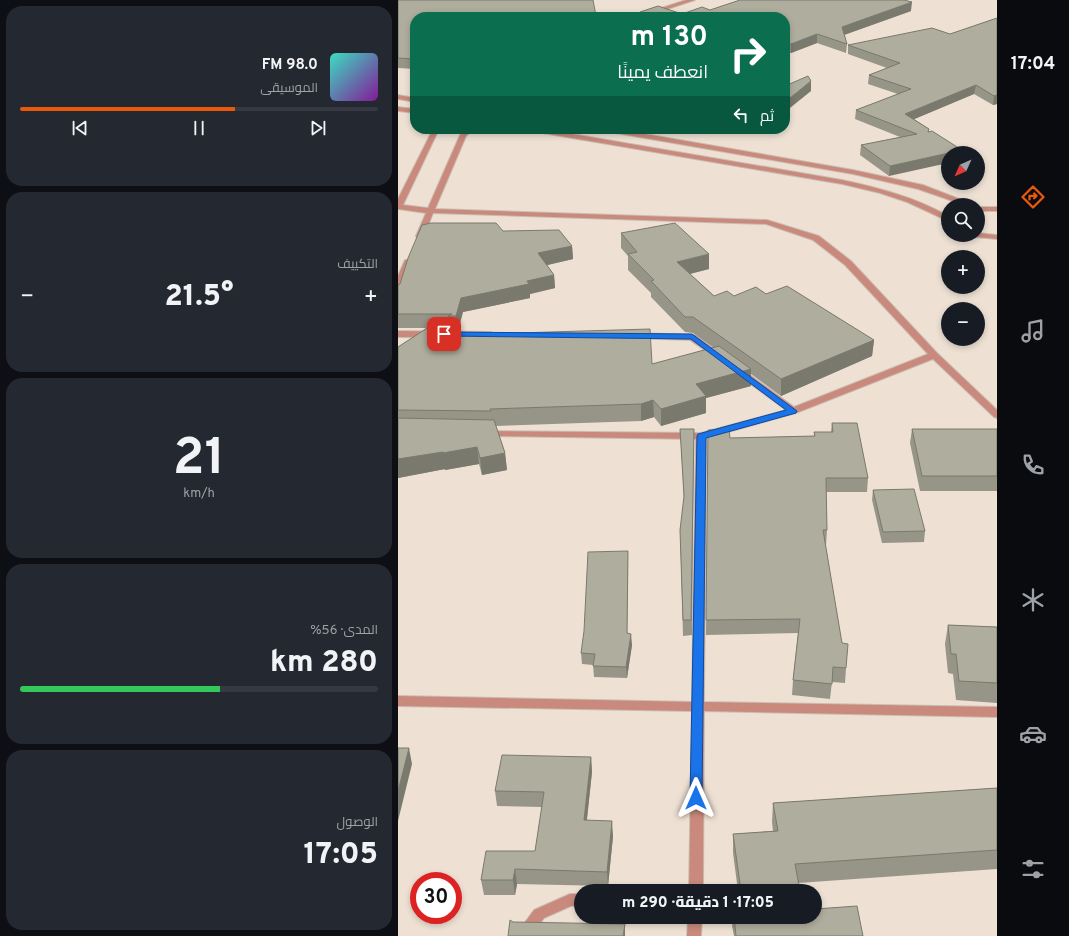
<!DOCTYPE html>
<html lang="ar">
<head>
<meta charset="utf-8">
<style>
  :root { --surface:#171b24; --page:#242831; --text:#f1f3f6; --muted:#9ea1a6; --line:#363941; --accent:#ea580c }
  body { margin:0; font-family:Overpass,Cairo,sans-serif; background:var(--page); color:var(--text); direction:rtl; height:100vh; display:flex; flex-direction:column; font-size:15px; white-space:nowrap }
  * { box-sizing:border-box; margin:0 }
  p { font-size:13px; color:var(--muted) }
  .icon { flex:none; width:22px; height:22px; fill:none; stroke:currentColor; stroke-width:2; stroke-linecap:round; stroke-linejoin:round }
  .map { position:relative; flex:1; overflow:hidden; direction:ltr }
  .panel { display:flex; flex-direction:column; gap:6px; padding:6px; background:#0d0f14; width:398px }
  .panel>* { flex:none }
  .hud { position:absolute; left:12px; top:12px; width:380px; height:122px; border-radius:16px; box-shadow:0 2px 6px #0003; direction:rtl; background:#0b6e4f; color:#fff; overflow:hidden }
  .needle { width:26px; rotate:225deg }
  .buttons { position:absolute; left:543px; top:146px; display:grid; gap:8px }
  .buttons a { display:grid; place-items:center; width:44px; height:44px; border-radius:50%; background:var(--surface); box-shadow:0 2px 6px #0003; font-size:20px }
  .speed { position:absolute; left:12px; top:872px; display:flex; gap:8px; font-size:20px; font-weight:700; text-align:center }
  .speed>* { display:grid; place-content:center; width:52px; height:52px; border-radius:50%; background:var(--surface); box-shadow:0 2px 6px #0003; line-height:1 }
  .speed .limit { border:6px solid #d22; background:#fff; color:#111 }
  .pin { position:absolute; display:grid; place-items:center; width:34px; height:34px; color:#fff; margin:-17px; border-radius:8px; box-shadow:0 2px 6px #0006 }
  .me { position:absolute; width:44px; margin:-22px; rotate:0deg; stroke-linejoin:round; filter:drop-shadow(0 0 3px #0008) }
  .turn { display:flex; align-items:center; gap:14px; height:84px; padding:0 16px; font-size:18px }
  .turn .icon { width:52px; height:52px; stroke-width:2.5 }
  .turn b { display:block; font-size:28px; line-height:34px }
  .then { display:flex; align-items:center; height:38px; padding:0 16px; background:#0003; gap:8px; font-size:15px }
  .big { font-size:30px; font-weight:800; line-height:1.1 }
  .panel .tile { flex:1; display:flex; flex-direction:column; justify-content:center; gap:6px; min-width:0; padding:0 14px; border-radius:16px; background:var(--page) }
  .panel .dial { align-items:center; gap:0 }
  .dial b { font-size:52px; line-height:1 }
  .song { display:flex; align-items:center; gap:12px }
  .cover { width:48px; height:48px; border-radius:6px; background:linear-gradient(135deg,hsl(170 70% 55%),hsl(290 70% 35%)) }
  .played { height:4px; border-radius:2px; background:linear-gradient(90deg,var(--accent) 60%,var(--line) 60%) }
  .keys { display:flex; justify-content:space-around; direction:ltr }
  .heat { display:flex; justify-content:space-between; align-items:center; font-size:22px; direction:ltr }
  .charge { height:6px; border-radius:3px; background:linear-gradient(90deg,#34c759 56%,var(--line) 0) }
  .trip { position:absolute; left:176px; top:884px; width:248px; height:40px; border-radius:20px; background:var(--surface); box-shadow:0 2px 6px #0003; font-weight:800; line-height:40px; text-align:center; direction:rtl }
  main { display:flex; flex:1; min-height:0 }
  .dock { display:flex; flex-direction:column; width:72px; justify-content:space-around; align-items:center; background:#090b0e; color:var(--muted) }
  .dock .icon { width:28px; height:28px }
  .dock .on { color:var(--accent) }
  .dock b { font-size:18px; color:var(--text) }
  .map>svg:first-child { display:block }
</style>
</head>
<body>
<main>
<nav class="dock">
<b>17:04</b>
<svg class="icon on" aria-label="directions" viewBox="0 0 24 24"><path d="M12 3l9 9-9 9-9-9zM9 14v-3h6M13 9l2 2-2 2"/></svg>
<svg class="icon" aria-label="music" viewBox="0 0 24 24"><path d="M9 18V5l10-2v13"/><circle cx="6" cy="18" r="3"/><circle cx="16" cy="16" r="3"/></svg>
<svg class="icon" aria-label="phone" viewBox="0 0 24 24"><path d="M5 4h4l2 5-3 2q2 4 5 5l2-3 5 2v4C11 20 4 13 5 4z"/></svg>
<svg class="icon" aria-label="climate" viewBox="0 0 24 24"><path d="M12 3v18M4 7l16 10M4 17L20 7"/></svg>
<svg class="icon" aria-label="car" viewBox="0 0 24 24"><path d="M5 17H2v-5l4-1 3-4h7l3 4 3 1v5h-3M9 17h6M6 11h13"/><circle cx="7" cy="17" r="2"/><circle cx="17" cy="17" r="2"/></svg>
<svg class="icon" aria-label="filters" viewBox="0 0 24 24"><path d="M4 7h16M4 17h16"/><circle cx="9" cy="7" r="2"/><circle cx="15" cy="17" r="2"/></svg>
</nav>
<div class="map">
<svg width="599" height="936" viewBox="0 0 599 936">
  <rect width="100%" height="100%" fill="#eee1d4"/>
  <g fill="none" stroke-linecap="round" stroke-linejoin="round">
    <defs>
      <path id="minor" d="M288 0H297L245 17H236Z
        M0 95 17 98V102L0 99Z
        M0 107 17 109V113L0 111Z
        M35 129H41L5 205 30 208 62 135 68 129H75L68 136 37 209 369 220 421 236 453 261 539 353 599 410V418L596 417 535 359 398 413 308 438 306 702 599 707V717L306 711 305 891H291L294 711 0 706V696L294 702 298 439 88 436 85 435 83 433 85 431 303 433 388 410 339 374 337 372 339 370H345L396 407 530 354 447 265 415 240 368 224 35 213 26 236 22 238H19L18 236 28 213 0 209V199Z
        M130 129H145L444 180C481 188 517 197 550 216V221L509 202 482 193 444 184 133 131Z
        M203 129H218L455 170 525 185 577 205H566L520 189 455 174 206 131Z
        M580 207H599V211H580Z
        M580 233 599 235V239L577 237 573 235H580Z
        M7 260H10L14 262 4 286 0 288V276Z
        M0 331 93 332 97 335 93 338 0 337Z
        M239 333 297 335 325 356 324 358H318L292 340 236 338 235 336 236 334Z
        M172 894H183V906H173L146 918 133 936H117L136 910Z
        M290 917H304L303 936H289Z"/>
    </defs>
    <use href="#minor" stroke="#c9beb2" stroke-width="2"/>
    <use href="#minor" fill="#c9897c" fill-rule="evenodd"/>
  </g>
  <path fill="#969587" d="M0 0 198 16V17H17V69L0 68Z
    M312 10 513 11 446 35 449 44 448 53 419 43 393 53 387 52V17H242V12L284 14Z
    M599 18V104L595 105 576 94 516 119 531 129 491 176 462 155 463 145 502 137 457 119 458 110 500 94 470 84 471 75 489 68 450 54V45L552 34Z
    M317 129H340L335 133Z
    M105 231 174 246 175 259 149 265 156 275 157 288 132 294V298L65 312 60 330H56L57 335 254 364 316 348 295 333 287 332 253 297V293L230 270V256L223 248V233L311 269 292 274 316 296H336L368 294 476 340 474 356 383 396 353 374V386L308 398V413L263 426 256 417 243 421 98 426 107 453 109 470 84 475 81 464 47 470V469L0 478V347L29 328H0V286Z
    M434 423 470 478 469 492H428L429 530 428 545H427L448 668 447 683 434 682 432 699 394 695 395 680 400 633 308 635 310 430 332 438 416 436V432H433Z
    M282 429H296L294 635 285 636 282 530 286 500Z
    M514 429H599V491H522L512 443Z
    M475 490 527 531 526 542 484 543 474 500Z
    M230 551 229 633 234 645 229 678 196 677 195 665 184 664 183 653Z
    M550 625 599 627V703L558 700 555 674 550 673 547 644Z
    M193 757 194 772 189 820 215 836 210 886 119 884 117 895H86L83 880 137 851 144 807 99 806 97 791Z
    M599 788V869L400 883 402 891H340L335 853V834L375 831 374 822 375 803Z
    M335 917H417L465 936H336L334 926Z"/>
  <path fill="#7a796e" d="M514 2 513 11 443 36 444 27Z
    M419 34V43L393 53V44Z
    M413 81V91L387 112V102Z
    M578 85 576 94 507 123V114Z
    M599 95V104L595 105 596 96Z
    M335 129H340L335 133Z
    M564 150V153H552Z
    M550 153V163L491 176 492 166Z
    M174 246 175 259 141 267 140 253Z
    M311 254V269L279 277V262Z
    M156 275 157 288 132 294V298L65 312 60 330 58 316 63 298 129 281Z
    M55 323 57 339 51 335Z
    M476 340 474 356 383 396V379Z
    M353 369V386L308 398V413L263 426V409L298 384Z
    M255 400 256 417 243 421V404Z
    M79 447 81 464 47 470 45 453Z
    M45 452 47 469 0 478V459Z
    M107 453 109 470 84 475 82 458Z
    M230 551V562L229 644V633Z
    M233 634 234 645 229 678 228 667Z
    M11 748 14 764 0 821V791Z
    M193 757 194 772 187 835 186 820Z
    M214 821 215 836 210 886 209 872Z
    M117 869 119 884 117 895 115 880Z
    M227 924V936H225Z"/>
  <path fill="#afad9d" stroke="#7a796e" d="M0 0H195L198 16 17 17V59L0 58Z
    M342 0H506L514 2 444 27 449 44 419 34 393 44 387 42V17H243L242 12 260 6 284 14 304 7 312 10Z
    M599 18V95L596 96 578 85 507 114 531 129 530 132 534 131 564 150 492 166 463 145 519 134 458 110 513 89 471 75 502 63 450 45 534 28 552 34Z
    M410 76 413 81 387 102V86Z
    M33 223H98L105 231 161 230 174 246 140 253 156 275 129 281 131 284 63 298 58 316H50L54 314H0V286L1 284H2L10 258 24 225Z
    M277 223 311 254 279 262 316 296 329 291 336 296 358 287 368 294 389 286 476 340 383 379 295 317H287L253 281 256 280 230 254 239 252 223 233Z
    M37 323H55L51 335 252 329 254 364 321 346 353 369 298 384 308 396 263 409 255 400 243 404 92 409 93 411 0 410V347Z
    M0 418 96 420 107 453 82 458 79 447 45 453V452L0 459Z
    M434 423H459L470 478H428L429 530H425L444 643 450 644 448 668 435 667 434 684 395 680 402 619 308 620 310 430 331 429 332 438 417 436 416 432H435Z
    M282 429H296L293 620H285L282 530 286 496Z
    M514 429H599V476H524Z
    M516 489 527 531 485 532 475 490Z
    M230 551 229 633 233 634 228 667 195 666 197 654 183 653 186 631 190 552Z
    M550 625 599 627V683L561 681 558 654H553Z
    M0 748H11L0 791Z
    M104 755 193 757 186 820 214 821 209 872 117 869 115 880H83L88 851H137L146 792 97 791Z
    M599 788V850L397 864 402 891H343L335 834 380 831 375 803Z
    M459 906 465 936H338L336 917H417V909Z
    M112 920 115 922 227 924 225 936H110Z"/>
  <path fill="#1a73e8" stroke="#114b97" d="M44 332 294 334 399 411 398 413 308 438 304 798 303 802 298 803 294 802 292 798 299 436 300 434 388 410 293 339 46 336 43 334Z"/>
</svg>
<div class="buttons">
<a><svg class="needle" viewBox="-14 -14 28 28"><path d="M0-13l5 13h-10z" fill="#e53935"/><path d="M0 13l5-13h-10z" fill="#9ea1a6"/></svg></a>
<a><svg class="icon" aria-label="search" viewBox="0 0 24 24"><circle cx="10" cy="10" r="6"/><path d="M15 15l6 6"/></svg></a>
<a>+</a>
<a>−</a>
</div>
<div class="speed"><div class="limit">30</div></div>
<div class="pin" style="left:46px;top:334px;background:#d93025"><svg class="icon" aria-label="arrive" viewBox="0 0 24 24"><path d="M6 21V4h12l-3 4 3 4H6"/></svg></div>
<svg class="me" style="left:298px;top:798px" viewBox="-20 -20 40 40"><path d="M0-17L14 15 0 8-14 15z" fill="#1a73e8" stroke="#fff" stroke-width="4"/></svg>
<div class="trip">17:05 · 1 دقيقة · 290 m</div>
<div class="hud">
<div class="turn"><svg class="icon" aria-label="right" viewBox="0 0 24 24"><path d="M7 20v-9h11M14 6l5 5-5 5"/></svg><div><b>130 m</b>انعطف يمينًا</div></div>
<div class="then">ثم<svg class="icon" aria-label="left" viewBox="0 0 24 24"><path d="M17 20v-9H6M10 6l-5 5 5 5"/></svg></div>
</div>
</div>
<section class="panel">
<div class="tile">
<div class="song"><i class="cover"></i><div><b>98.0 FM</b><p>الموسيقى</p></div></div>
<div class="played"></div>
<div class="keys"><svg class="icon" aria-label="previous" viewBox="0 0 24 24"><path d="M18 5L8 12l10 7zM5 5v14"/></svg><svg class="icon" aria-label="pause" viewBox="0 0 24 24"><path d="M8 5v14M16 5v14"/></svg><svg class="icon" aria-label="next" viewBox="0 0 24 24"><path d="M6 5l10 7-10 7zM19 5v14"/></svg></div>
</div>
<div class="tile"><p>التكييف</p>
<div class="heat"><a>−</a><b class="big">21.5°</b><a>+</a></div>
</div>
<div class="tile dial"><b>21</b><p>km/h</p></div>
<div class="tile"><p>المدى · 56%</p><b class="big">280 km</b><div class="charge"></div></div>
<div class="tile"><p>الوصول</p><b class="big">17:05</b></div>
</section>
</main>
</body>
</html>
